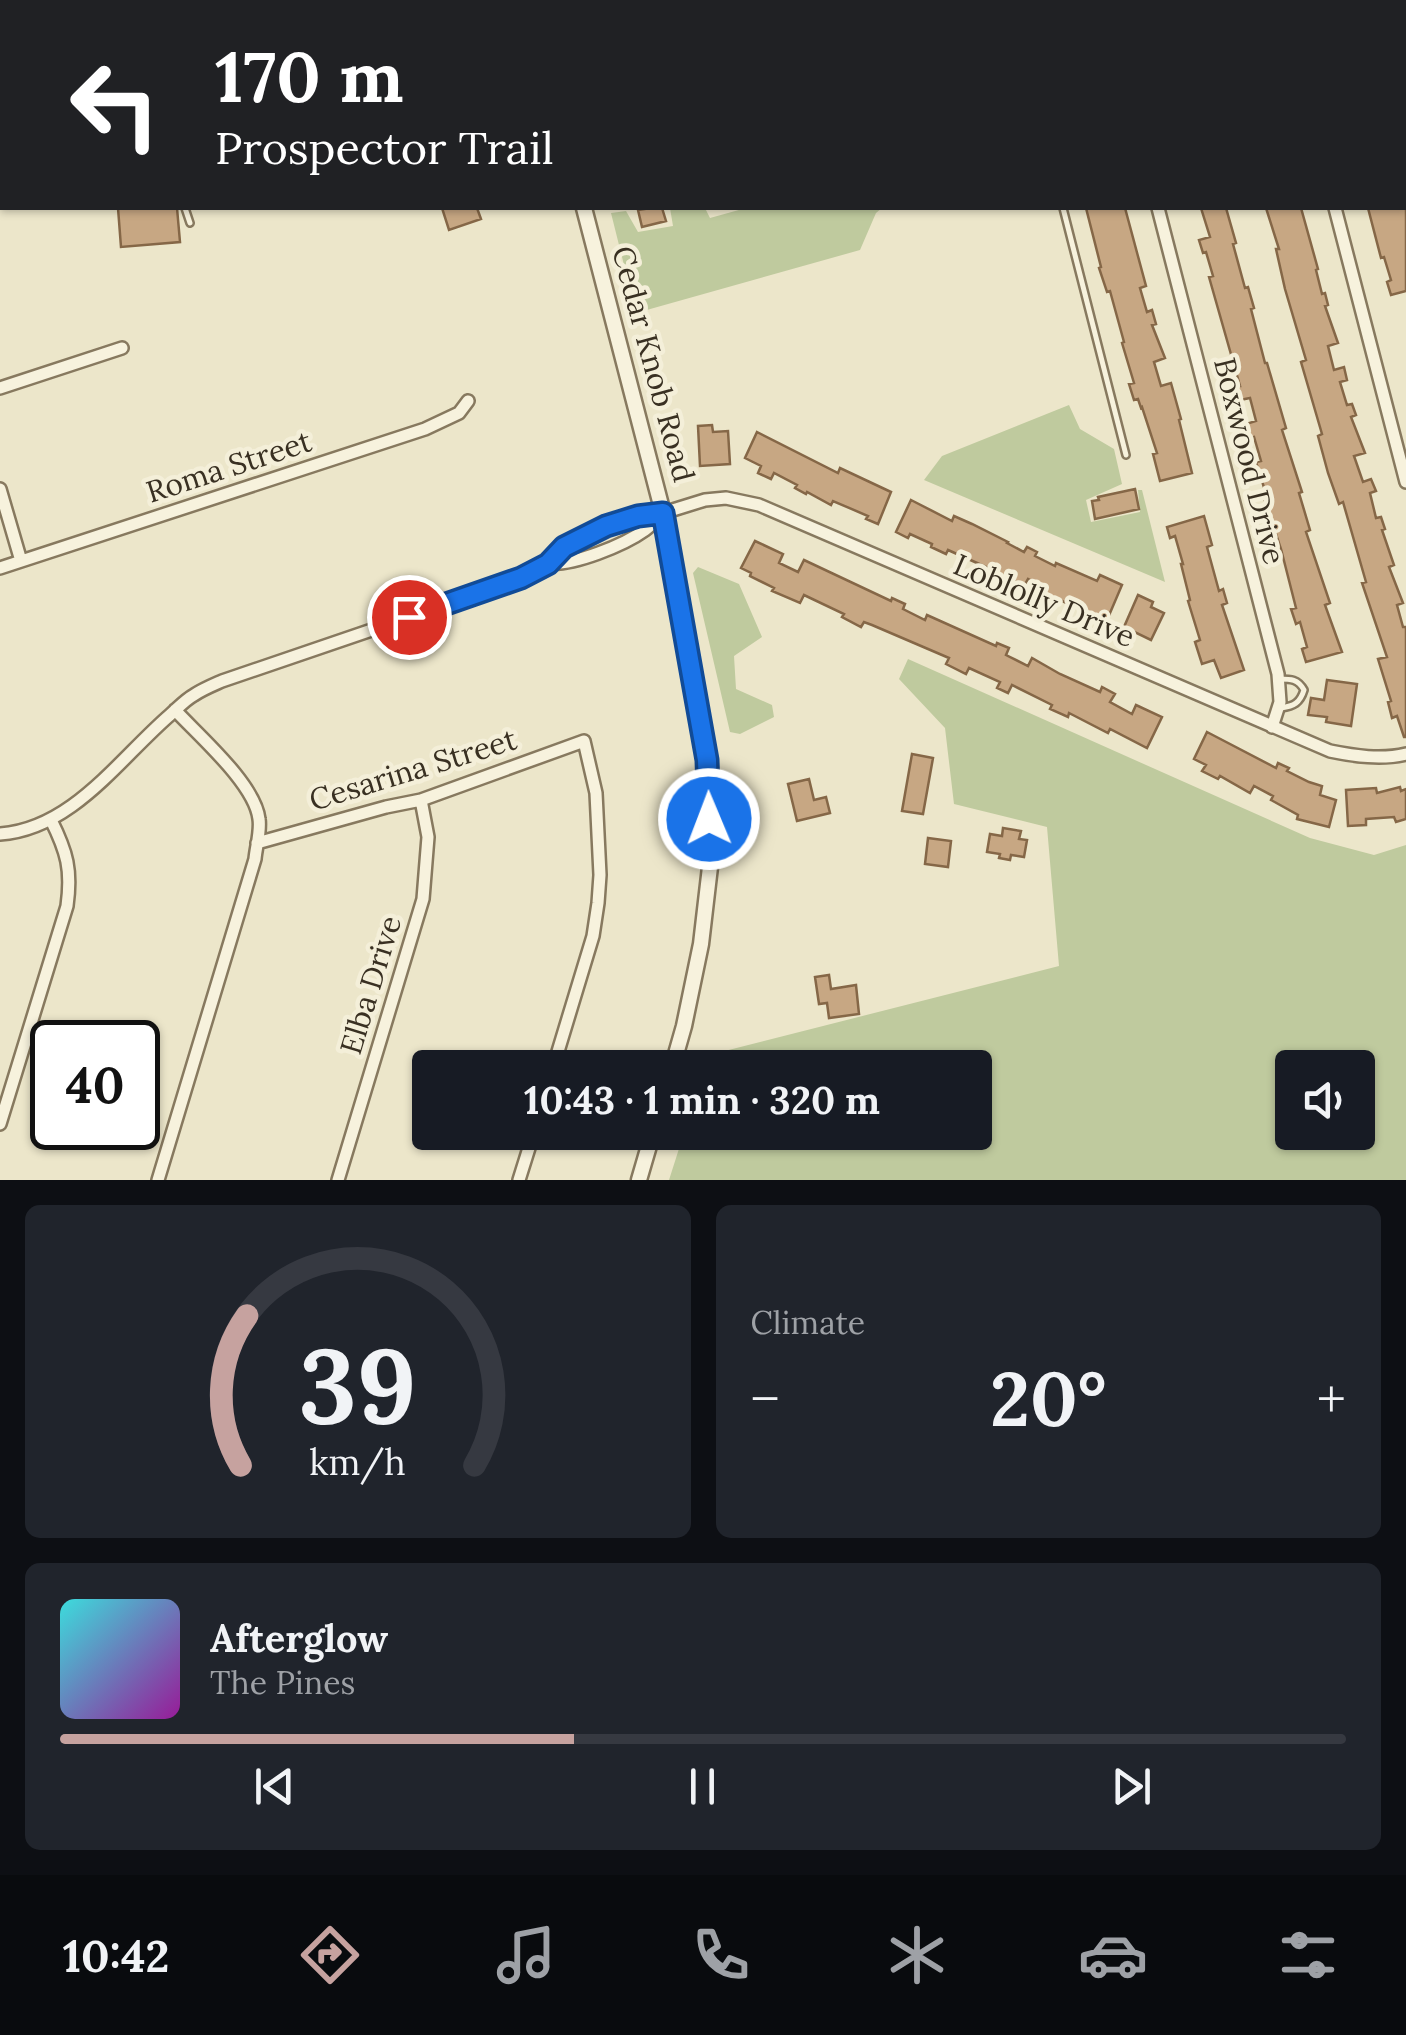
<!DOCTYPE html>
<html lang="en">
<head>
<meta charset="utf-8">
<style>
  :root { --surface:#171b24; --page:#20242c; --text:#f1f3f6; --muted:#9ea1a6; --line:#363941; --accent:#c6a29f }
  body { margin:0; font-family:Lora,serif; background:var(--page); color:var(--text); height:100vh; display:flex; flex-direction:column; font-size:38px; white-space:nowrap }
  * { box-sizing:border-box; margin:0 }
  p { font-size:32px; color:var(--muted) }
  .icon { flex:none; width:55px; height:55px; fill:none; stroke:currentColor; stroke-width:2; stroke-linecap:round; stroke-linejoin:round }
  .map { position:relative; height:1180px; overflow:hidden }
  .drawer { display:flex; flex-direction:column; gap:25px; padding:25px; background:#0d0f14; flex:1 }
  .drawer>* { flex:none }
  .hud { position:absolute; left:0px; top:0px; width:1408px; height:210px; box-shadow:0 2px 8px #0004; background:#202124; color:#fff; overflow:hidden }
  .buttons { position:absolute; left:1275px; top:1050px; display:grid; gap:20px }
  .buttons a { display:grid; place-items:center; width:100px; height:100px; border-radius:10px; background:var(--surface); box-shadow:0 2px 8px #0004; font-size:50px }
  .speed { position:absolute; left:30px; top:1020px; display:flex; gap:20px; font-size:50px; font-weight:700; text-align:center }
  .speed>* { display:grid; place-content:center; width:130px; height:130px; border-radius:50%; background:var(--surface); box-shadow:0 2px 8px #0004; line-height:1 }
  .speed .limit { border:5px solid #111; border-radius:15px; background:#fff; color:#111 }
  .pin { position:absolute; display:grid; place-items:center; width:85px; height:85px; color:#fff; margin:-42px; border:5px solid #fff; border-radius:50%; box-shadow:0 2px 10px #0007 }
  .me { position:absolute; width:110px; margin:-55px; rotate:359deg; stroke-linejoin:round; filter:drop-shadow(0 0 8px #0008) }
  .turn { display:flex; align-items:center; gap:35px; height:210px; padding:0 50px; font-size:45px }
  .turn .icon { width:130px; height:130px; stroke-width:2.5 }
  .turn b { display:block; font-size:70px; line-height:85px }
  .big { font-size:75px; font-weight:700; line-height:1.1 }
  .drawer .tile { flex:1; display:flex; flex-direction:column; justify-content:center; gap:15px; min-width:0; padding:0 35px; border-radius:15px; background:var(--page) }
  .drawer .dial { align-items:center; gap:0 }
  .dial svg { height:260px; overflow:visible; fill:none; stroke:var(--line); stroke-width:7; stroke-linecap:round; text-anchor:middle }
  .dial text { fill:var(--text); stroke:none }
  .song { display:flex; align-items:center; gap:30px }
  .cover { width:120px; height:120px; border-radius:15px; background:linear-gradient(135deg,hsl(180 70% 55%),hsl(300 70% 35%)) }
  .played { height:10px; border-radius:5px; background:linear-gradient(90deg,var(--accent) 40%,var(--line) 40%) }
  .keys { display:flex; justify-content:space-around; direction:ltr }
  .heat { display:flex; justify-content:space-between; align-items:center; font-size:55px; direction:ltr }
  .drawer .tiles { flex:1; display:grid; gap:25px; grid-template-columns:1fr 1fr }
  .tile:last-child { grid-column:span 2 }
  .trip { position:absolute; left:412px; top:1050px; width:580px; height:100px; border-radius:10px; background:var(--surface); box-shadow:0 2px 8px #0004; font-weight:700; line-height:100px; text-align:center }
  .tabs { display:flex; height:160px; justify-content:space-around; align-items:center; background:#090b0e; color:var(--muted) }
  .tabs .icon { width:70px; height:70px }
  .tabs .on { color:var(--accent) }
  .tabs b { font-size:45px; color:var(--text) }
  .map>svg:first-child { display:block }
</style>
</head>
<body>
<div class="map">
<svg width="1406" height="1180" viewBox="0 0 1406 1180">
  <rect width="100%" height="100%" fill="#ece6ca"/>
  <path fill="#bfca9e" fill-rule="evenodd" d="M670 208H705L710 218 746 208H882L876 213 860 250 636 313 611 213 626 211 638 232 673 226Z
    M1069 405 1080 429 1114 449 1122 484 1086 500 1091 522 1140 512 1138 490H1142L1165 582 924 480 942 456Z
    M698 567 739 584 762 637 734 656 736 689 772 705 774 717 740 734 730 732 693 573Z
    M908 659 1310 838 1374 855 1406 845V1180H669L684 1133 975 1132V1068L705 1067 709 1055 1059 966 1047 827 954 804 945 728 899 679ZM1292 1068H1358V1132H1292Z"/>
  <path fill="#c7a783" stroke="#856747" stroke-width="2.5" d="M118 208H177L180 242 121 247Z
    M442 208H477L481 219 449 230Z
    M651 208H662L666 221 642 227 638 210Z
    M1086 208H1125L1146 286 1140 288 1147 312 1152 310 1156 324 1152 325 1165 358 1154 362 1161 386 1171 383 1181 419 1179 420 1192 473 1160 481 1153 454 1157 453 1142 407 1141 408 1138 399 1134 400 1129 384 1134 383 1122 343 1124 342 1110 291 1107 292 1099 268 1101 267Z
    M1201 208H1226L1236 243 1233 244 1245 288 1248 287 1254 308 1251 309 1265 363H1267L1286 428 1282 430 1302 492 1299 493 1310 530 1306 532 1330 603 1325 605 1342 652 1306 662 1302 649 1307 647 1300 622 1296 624 1291 609 1296 608 1281 549 1263 495 1266 494 1256 462 1261 461 1254 437 1249 438 1246 424 1256 421 1250 398 1240 400 1237 386H1240L1209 277 1213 276 1206 252 1203 253 1199 240 1210 237Z
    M1266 208H1301L1318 269 1316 270 1322 294 1325 293 1328 305 1325 306 1338 343 1328 346 1334 370 1344 367 1347 380 1340 382 1347 405 1352 404 1356 415 1351 417 1365 453 1354 456 1363 482 1371 479 1376 491 1370 493 1376 518 1381 517 1385 529 1382 530 1394 565 1389 567 1403 603 1397 605 1403 627H1406V737H1404L1397 716 1392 718 1388 702 1391 701 1378 659 1387 657 1362 583 1366 582 1343 502 1339 504 1328 473 1318 436 1322 434 1301 362 1306 360 1285 289 1276 249H1279Z
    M1368 208H1406V291L1391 295 1387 282 1391 280 1384 257 1381 258Z
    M712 425 713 432 728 431 730 464 700 466 698 426Z
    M757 432 838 473 840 468 891 492 878 524 866 519 868 516 833 501 831 505 807 492 806 494 795 488 797 485 774 473 771 479 758 473 761 466 745 458Z
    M1135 489 1139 509 1095 519 1092 501 1099 500 1098 497Z
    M911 500 952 521 954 516 972 524 1008 542 1007 543 1024 552 1027 547 1037 552 1035 556 1055 566 1056 563 1097 581 1100 575 1122 585 1107 620 1043 593 1045 588 1028 579 1024 586 995 571 948 550 946 554 931 547 932 544 910 534 908 538 896 532Z
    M1204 516 1212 545 1207 547 1219 591 1223 589 1227 603 1222 605 1244 670 1221 678 1214 660 1202 664 1195 642 1200 640 1188 601 1190 600 1181 564H1183L1175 536 1170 538 1167 527Z
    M755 541 783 554 779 563 798 572 804 560 891 601 892 598 905 604 903 609 925 620 927 615 996 646 997 643 1009 648 1006 655 1028 666 1032 658 1060 674 1100 692 1102 687 1115 694 1110 702 1132 714 1136 705 1162 717 1147 748 1110 729 1108 733 1069 713 1068 717 1050 709 1052 705 1012 685 1008 693 997 688 1000 682 969 668 966 674 946 664 949 658 872 625 864 622 861 627 842 617 844 614 804 595 800 603 772 591 774 588 750 576 751 573 741 568Z
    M1138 595 1153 602 1151 607 1164 613 1151 640 1124 627Z
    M1327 680 1357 684 1351 726 1326 722 1327 717 1308 715 1311 698 1324 700Z
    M1207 732 1276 768 1278 763 1289 768 1287 771 1309 782 1322 786 1320 795 1336 800 1329 827 1297 819 1298 815 1271 800 1273 796 1254 786 1250 793 1220 776 1218 779 1202 771 1206 765 1194 759Z
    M912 754 933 758 923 814 902 811Z
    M809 779 814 800 826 797 830 813 797 821 788 784Z
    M1400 787 1401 791 1406 789V819L1396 822 1394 817 1366 819V825L1348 826 1346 790 1376 788 1377 793Z
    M1003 828 1021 831 1019 839 1027 840 1024 857 1011 855 1010 860 999 858 1000 854 987 852 990 834 1002 836Z
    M928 838 951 841 948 867 925 864Z
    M829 975 831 989 856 985 859 1014 829 1018 827 1003 819 1004 815 977Z"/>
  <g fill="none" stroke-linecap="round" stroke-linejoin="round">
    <defs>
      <path id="service" d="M841 0 842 2
        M1000 0 1001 2
        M244 2 246 0
        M964 2 966 0
        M185 208 190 223
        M1063 208 1126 455
        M1279 679C1291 679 1298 679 1304 690 1300 703 1294 706 1281 708"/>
      <path id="minor" d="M1281 0 1282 2
        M1204 2 1208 0
        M1158 208 1278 674 1280 702 1272 727
        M1335 208 1406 482
        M0 388 122 348
        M0 489 21 561
        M548 563C573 566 624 545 645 530 652 525 657 519 663 513
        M0 568 425 429 459 413 468 401
        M0 834C72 829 119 759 170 715 178 708 185 700 194 695 203 689 213 685 222 681L521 579 548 563 564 547 577 539 622 520 663 513 705 500 726 498 759 505 1330 751C1355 756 1381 760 1406 754
        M257 843 386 807 421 800 584 741 596 793 600 875 598 903 593 936 553 1068
        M0 1124 67 906C72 870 67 852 51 820
        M158 1180 255 859C256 847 261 831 259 819 255 784 199 736 175 710
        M338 1180 423 899 428 837 421 800
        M519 1180 534 1132"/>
      <path id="tertiary" d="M584 208 663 513 707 760 710 867 701 944 684 1026 672 1068
        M639 1180 653 1132"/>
      <path id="secondary" d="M678 2 683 0
        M0 13H2"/>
    </defs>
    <use href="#service" stroke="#87795f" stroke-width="10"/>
    <use href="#minor" stroke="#87795f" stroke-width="16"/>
    <use href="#tertiary" stroke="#87795f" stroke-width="19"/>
    <use href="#secondary" stroke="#695b42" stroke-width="20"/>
    <use href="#service" stroke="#f7f2dd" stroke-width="5"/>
    <use href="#minor" stroke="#f7f2dd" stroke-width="11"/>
    <use href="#tertiary" stroke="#f7f2dd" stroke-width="14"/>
    <use href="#secondary" stroke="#f7f2dd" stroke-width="15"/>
  </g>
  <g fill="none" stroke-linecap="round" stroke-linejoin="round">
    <defs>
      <path id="route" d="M409 617 521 578 548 564 564 547 606 526 638 516 663 513 707 760 709 819"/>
    </defs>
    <use href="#route" stroke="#114b97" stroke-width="25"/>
    <use href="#route" stroke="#1a73e8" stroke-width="18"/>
  </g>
  <g text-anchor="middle" stroke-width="9" stroke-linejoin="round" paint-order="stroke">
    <g font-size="30" fill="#393022" stroke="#f4efd9">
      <text transform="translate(653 364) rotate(75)" y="10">Cedar Knob Road</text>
      <text transform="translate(1249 461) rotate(76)" y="10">Boxwood Drive</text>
      <text transform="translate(229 467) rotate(-18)" y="10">Roma Street</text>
      <text transform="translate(1044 601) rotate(23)" y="10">Loblolly Drive</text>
      <text transform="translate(413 770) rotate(-17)" y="10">Cesarina Street</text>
      <text transform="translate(371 985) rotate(-73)" y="10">Elba Drive</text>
    </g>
  </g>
</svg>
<div class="buttons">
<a><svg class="icon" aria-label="sound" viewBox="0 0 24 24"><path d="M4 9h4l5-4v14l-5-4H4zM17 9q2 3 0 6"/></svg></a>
</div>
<div class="speed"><div class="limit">40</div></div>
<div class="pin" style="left:409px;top:617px;background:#d93025"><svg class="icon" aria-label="arrive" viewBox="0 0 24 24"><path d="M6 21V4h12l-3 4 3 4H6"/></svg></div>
<svg class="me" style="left:709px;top:819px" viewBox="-20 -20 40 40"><circle r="17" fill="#1a73e8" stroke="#fff" stroke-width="3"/><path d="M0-11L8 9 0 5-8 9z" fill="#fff"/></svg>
<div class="trip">10:43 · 1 min · 320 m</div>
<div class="hud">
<div class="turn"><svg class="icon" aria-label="left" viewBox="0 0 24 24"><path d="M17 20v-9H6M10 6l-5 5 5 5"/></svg><div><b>170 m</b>Prospector Trail</div></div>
</div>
</div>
<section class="drawer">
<div class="tiles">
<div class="tile dial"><svg viewBox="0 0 100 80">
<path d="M14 69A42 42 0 1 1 86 69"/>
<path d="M14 69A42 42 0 0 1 16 23" stroke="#c6a29f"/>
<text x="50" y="56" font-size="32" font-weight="700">39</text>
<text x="50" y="72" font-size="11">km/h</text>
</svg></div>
<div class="tile"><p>Climate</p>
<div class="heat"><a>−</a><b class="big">20°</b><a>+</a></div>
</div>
<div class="tile">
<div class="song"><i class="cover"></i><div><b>Afterglow</b><p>The Pines</p></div></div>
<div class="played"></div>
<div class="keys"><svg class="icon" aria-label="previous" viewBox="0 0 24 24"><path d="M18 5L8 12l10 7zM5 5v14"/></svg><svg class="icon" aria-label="pause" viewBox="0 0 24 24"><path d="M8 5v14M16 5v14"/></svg><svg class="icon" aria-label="next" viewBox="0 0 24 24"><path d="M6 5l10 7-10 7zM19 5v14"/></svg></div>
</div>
</div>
</section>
<nav class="tabs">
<b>10:42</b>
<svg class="icon on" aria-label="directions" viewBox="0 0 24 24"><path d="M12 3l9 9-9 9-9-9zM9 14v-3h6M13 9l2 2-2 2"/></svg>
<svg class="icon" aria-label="music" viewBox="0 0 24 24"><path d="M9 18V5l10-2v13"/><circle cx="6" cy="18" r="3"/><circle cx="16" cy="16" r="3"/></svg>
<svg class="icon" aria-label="phone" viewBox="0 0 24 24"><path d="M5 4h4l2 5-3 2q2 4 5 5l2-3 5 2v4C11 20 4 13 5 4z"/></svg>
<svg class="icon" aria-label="climate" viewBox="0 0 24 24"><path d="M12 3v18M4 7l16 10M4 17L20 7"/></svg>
<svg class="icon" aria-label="car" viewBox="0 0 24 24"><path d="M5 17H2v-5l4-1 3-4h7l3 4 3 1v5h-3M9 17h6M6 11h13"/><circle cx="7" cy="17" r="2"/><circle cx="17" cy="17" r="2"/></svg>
<svg class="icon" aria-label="filters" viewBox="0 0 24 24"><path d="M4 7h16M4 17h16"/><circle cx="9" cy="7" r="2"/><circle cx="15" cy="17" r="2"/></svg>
</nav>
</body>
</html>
